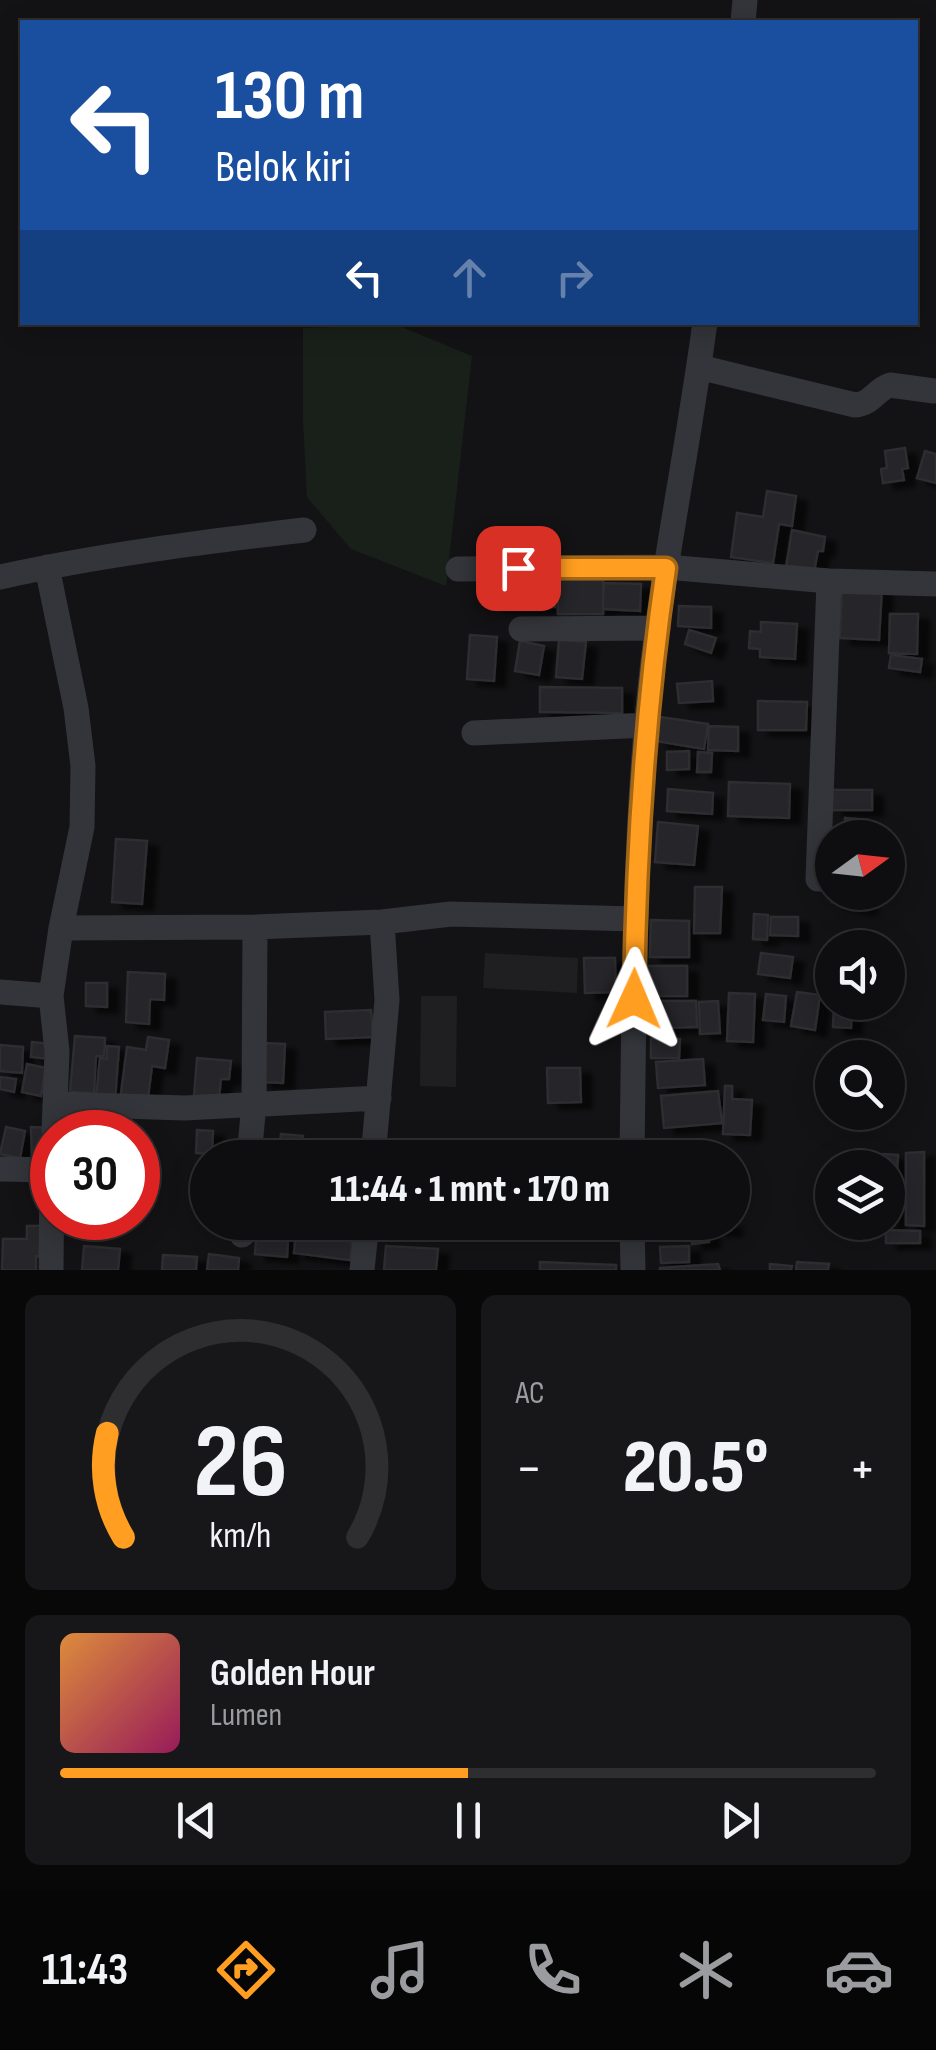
<!DOCTYPE html>
<html lang="id">
<head>
<meta charset="utf-8">
<style>
  :root { --surface:#0e0e10; --page:#171719; --text:#f1f3f6; --muted:#9b9c9f; --line:#2e2e30; --accent:#ff9e20 }
  body { margin:0; font-family:"Sofia Sans Condensed",sans-serif; background:var(--page); color:var(--text); height:100vh; display:flex; flex-direction:column; font-size:38px; white-space:nowrap }
  * { box-sizing:border-box; margin:0 }
  p { font-size:32px; color:var(--muted) }
  .icon { flex:none; width:55px; height:55px; fill:none; stroke:currentColor; stroke-width:2; stroke-linecap:round; stroke-linejoin:round }
  .map { position:relative; height:1270px; overflow:hidden }
  .details { display:flex; flex-direction:column; gap:25px; padding:25px; background:#080809; flex:1 }
  .details>* { flex:none }
  .hud { position:absolute; left:20px; top:20px; width:898px; height:305px; border-radius:0px; box-shadow:0 5px 25px #0003,0 0 0 2px var(--line); background:#1a4fa0; color:#fff; overflow:hidden }
  .needle { width:65px; rotate:75deg }
  .tools { position:absolute; left:815px; top:820px; display:grid; gap:20px }
  .tools a { display:grid; place-items:center; width:90px; height:90px; border-radius:50%; background:var(--surface); box-shadow:0 5px 25px #0003,0 0 0 2px var(--line); font-size:50px }
  .speed { position:absolute; left:30px; top:1110px; display:flex; gap:20px; font-size:50px; font-weight:700; text-align:center }
  .speed>* { display:grid; place-content:center; width:130px; height:130px; border-radius:50%; background:var(--surface); box-shadow:0 5px 25px #0003,0 0 0 2px var(--line); line-height:1 }
  .speed .limit { border:15px solid #d22; background:#fff; color:#111 }
  .pin { position:absolute; display:grid; place-items:center; width:85px; height:85px; color:#fff; margin:-42px; border-radius:20px; box-shadow:0 5px 15px #0006 }
  .me { position:absolute; width:110px; margin:-55px; rotate:1deg; stroke-linejoin:round; filter:drop-shadow(0 0 8px #0008) }
  .turn { display:flex; align-items:center; gap:35px; height:210px; padding:0 30px; font-size:45px }
  .turn .icon { width:130px; height:130px; stroke-width:2.5 }
  .turn b { display:block; font-size:70px; line-height:85px }
  .lanes { display:flex; align-items:center; height:95px; padding:0 30px; background:#0003; justify-content:center; gap:50px; direction:ltr }
  .lanes .off { opacity:.35 }
  .big { font-size:75px; font-weight:800; line-height:1.1 }
  .details .tile { flex:1; display:flex; flex-direction:column; justify-content:center; gap:15px; min-width:0; padding:0 35px; border-radius:15px; background:var(--page) }
  .details .dial { align-items:center; gap:0 }
  .dial svg { height:260px; overflow:visible; fill:none; stroke:var(--line); stroke-width:7; stroke-linecap:round; text-anchor:middle }
  .dial text { fill:var(--text); stroke:none }
  .song { display:flex; align-items:center; gap:30px }
  .cover { width:120px; height:120px; border-radius:15px; background:linear-gradient(135deg,hsl(30 70% 55%),hsl(330 70% 35%)) }
  .played { height:10px; border-radius:5px; background:linear-gradient(90deg,var(--accent) 50%,var(--line) 50%) }
  .keys { display:flex; justify-content:space-around; direction:ltr }
  .heat { display:flex; justify-content:space-between; align-items:center; font-size:55px; direction:ltr }
  .details .tiles { flex:1; display:grid; gap:25px; grid-template-columns:1fr 1fr }
  .tile:last-child { grid-column:span 2 }
  .trip { position:absolute; left:190px; top:1140px; width:560px; height:100px; border-radius:50px; background:var(--surface); box-shadow:0 5px 25px #0003,0 0 0 2px var(--line); font-weight:800; line-height:100px; text-align:center }
  .dock { display:flex; height:160px; justify-content:space-around; align-items:center; background:#060606; color:var(--muted) }
  .dock .icon { width:70px; height:70px }
  .dock .on { color:var(--accent) }
  .dock b { font-size:45px; color:var(--text) }
  .map>svg:first-child { display:block }
</style>
</head>
<body>
<div class="map">
<svg width="936" height="1270" viewBox="0 0 936 1270">
  <defs>
    <filter id="shadow"><feDropShadow dx="11" dy="6" stdDeviation="2.5" flood-color="#0009"/></filter>
  </defs>
  <rect width="100%" height="100%" fill="#131315"/>
  <path fill="#1f1f22" d="M485 953 578 958 577 993 483 988Z
    M421 996H457L456 1087 420 1086Z"/>
  <path fill="#192019" d="M397 325 472 356 446 586 351 549 307 497 303 419V328Z"/>
  <path fill="#262629" stroke="#2d2d31" stroke-width="2.5" filter="url(#shadow)" d="M905 448 908 468 902 469 904 480 883 483 881 469 887 468 885 451Z
    M925 451 936 454V483L917 478Z
    M767 491 796 496 792 526 779 524 773 563 731 557 737 513 763 517Z
    M792 530 825 537 823 551H818L814 572 786 568Z
    M558 578 603 579V614H558Z
    M494 579 555 580V607L493 606Z
    M604 583 641 584 640 611 603 609Z
    M842 586 882 588 879 640 840 638Z
    M679 606 711 607V628L678 626Z
    M890 614H918L917 654 889 653Z
    M761 622 797 624 795 659 760 657V649L749 648 750 631 761 632Z
    M689 630 716 638 711 653 685 644Z
    M470 635 497 637 494 681 467 679Z
    M559 640 586 642 582 679 556 677Z
    M520 641 544 646 539 675 515 671Z
    M891 655 922 659 920 672 889 668Z
    M712 681 713 701 679 703 677 684Z
    M540 687 622 688V713L540 712Z
    M758 701 807 702 806 730H758Z
    M660 717 708 724 704 749 656 741Z
    M709 726 738 727V751L708 750Z
    M689 751V769L667 770V752Z
    M698 752 712 753 711 772H697Z
    M729 782 790 784 789 818 728 816Z
    M668 789 713 793 712 814 667 811Z
    M832 790H872V810H832Z
    M845 818 868 820 866 838H843Z
    M658 822 698 826 694 865 655 862Z
    M116 839 147 841 142 904 112 902Z
    M695 887H722L720 933H694Z
    M834 892H868L865 909 832 902Z
    M754 914 768 915 767 940 753 939Z
    M771 917H798V936L770 935Z
    M651 920 689 921V957H650Z
    M761 953 793 957 790 978 758 974Z
    M584 958H615L616 992 585 993Z
    M648 966H687V996H648Z
    M128 972 165 974 164 1000 150 999 149 1024 126 1022Z
    M86 983H107V1007L86 1006Z
    M797 992 820 995 815 1030 791 1026Z
    M729 993 755 994 753 1042 727 1041Z
    M766 994 786 996 784 1022 763 1020Z
    M657 1001H696L697 1027 657 1028Z
    M718 1001 720 1033 700 1034 699 1002Z
    M834 1004 851 1005V1028L833 1027Z
    M371 1010 373 1037 326 1039 325 1012Z
    M75 1036 105 1038 104 1056H96L94 1093 70 1092Z
    M148 1037 169 1040 165 1068 152 1066 147 1105 120 1101 127 1047 146 1050Z
    M651 1039H680L679 1058H651Z
    M32 1042 53 1044 51 1059 31 1057Z
    M262 1043 285 1044 283 1083 260 1082Z
    M0 1045 23 1047 22 1073 0 1071Z
    M107 1046 119 1047 115 1100 96 1098 100 1058 107 1059Z
    M197 1058 231 1061 229 1079H221L219 1098 194 1096Z
    M703 1059 705 1085 658 1088 656 1062Z
    M27 1064 46 1068 41 1096 22 1092Z
    M547 1068H580L581 1102 548 1103Z
    M0 1077 16 1079 14 1092 0 1089Z
    M725 1086H732V1099L752 1100 750 1135 723 1134Z
    M718 1091 722 1123 664 1128 661 1096Z
    M6 1127 25 1131 20 1158 0 1154Z
    M31 1127 50 1128V1159H32Z
    M197 1130 213 1131 212 1154 196 1153Z
    M281 1134 303 1136 301 1158H278Z
    M924 1152V1226L906 1225V1153Z
    M883 1154 898 1155 894 1225 878 1223 888 1222V1168H882Z
    M275 1222H289L287 1257 255 1254 257 1228 274 1229Z
    M297 1222H354L350 1260 294 1253Z
    M661 1222H715V1226L662 1232Z
    M716 1222H731V1230H716Z
    M27 1226H44L43 1257 36 1256V1270H2L3 1239H27Z
    M886 1230 920 1231V1243H886Z
    M708 1231 709 1242 692 1244 691 1233Z
    M84 1246 120 1249 118 1270H82Z
    M386 1246 438 1249 436 1270H384Z
    M689 1246V1262L661 1263 660 1247Z
    M209 1254 239 1258 238 1270H207Z
    M163 1255 197 1257 196 1270H162Z
    M540 1262 616 1265V1270H540Z
    M797 1262 829 1264 828 1270H796Z
    M718 1264 720 1270H660V1268Z
    M770 1264 792 1266 791 1270H770Z"/>
  <g fill="none" stroke-linecap="round" stroke-linejoin="round">
    <path stroke="#33353a" stroke-width="25" d="M743 22 745 0
      M699 367 855 405C872 404 875 390 890 385L934 391
      M47 567 76 708 83 766 82 827 61 928 51 996 57 1051 54 1132
      M458 569 666 567 829 581 936 584
      M0 577C100 555 202 542 304 530
      M521 629 658 628
      M474 733 647 725
      M818 879 829 581
      M61 928 255 927 382 922 451 914 635 919
      M0 992 51 996
      M55 1104 185 1108 379 1098
      M249 1158 254 1103 255 927
      M373 1158 387 1000 382 922
      M632 1158C634 1007 634 857 648 708 660 578 688 451 705 322
      M0 1169 52 1170
      M632 1222 633 1270
      M242 1235 243 1222
      M51 1270 52 1164
      M362 1270 367 1222"/>
  </g>
  <g fill="none" stroke-linecap="round" stroke-linejoin="round">
    <defs>
      <path id="route" d="M518 568H666C645 710 636 854 634 999"/>
    </defs>
    <use href="#route" stroke="#a66715" stroke-width="25"/>
    <use href="#route" stroke="#ff9e20" stroke-width="18"/>
  </g>
</svg>
<div class="tools">
<a><svg class="needle" viewBox="-14 -14 28 28"><path d="M0-13l5 13h-10z" fill="#e53935"/><path d="M0 13l5-13h-10z" fill="#9b9c9f"/></svg></a>
<a><svg class="icon" aria-label="sound" viewBox="0 0 24 24"><path d="M4 9h4l5-4v14l-5-4H4zM17 9q2 3 0 6"/></svg></a>
<a><svg class="icon" aria-label="search" viewBox="0 0 24 24"><circle cx="10" cy="10" r="6"/><path d="M15 15l6 6"/></svg></a>
<a><svg class="icon" aria-label="layers" viewBox="0 0 24 24"><path d="M12 4l9 5-9 5-9-5zM3 14l9 5 9-5"/></svg></a>
</div>
<div class="speed"><div class="limit">30</div></div>
<div class="pin" style="left:518px;top:568px;background:#d93025"><svg class="icon" aria-label="arrive" viewBox="0 0 24 24"><path d="M6 21V4h12l-3 4 3 4H6"/></svg></div>
<svg class="me" style="left:634px;top:999px" viewBox="-20 -20 40 40"><path d="M0-17L14 15 0 8-14 15z" fill="#ff9e20" stroke="#fff" stroke-width="4"/></svg>
<div class="trip">11:44 · 1 mnt · 170 m</div>
<div class="hud">
<div class="turn"><svg class="icon" aria-label="left" viewBox="0 0 24 24"><path d="M17 20v-9H6M10 6l-5 5 5 5"/></svg><div><b>130 m</b>Belok kiri</div></div>
<div class="lanes"><svg class="icon" aria-label="left" viewBox="0 0 24 24"><path d="M17 20v-9H6M10 6l-5 5 5 5"/></svg><svg class="icon off" aria-label="ahead" viewBox="0 0 24 24"><path d="M12 20V5M6 11l6-6 6 6"/></svg><svg class="icon off" aria-label="right" viewBox="0 0 24 24"><path d="M7 20v-9h11M14 6l5 5-5 5"/></svg></div>
</div>
</div>
<section class="details">
<div class="tiles">
<div class="tile dial"><svg viewBox="0 0 100 80">
<path d="M14 69A42 42 0 1 1 86 69"/>
<path d="M14 69A42 42 0 0 1 9 37" stroke="#ff9e20"/>
<text x="50" y="56" font-size="32" font-weight="700">26</text>
<text x="50" y="72" font-size="11">km/h</text>
</svg></div>
<div class="tile"><p>AC</p>
<div class="heat"><a>−</a><b class="big">20.5°</b><a>+</a></div>
</div>
<div class="tile">
<div class="song"><i class="cover"></i><div><b>Golden Hour</b><p>Lumen</p></div></div>
<div class="played"></div>
<div class="keys"><svg class="icon" aria-label="previous" viewBox="0 0 24 24"><path d="M18 5L8 12l10 7zM5 5v14"/></svg><svg class="icon" aria-label="pause" viewBox="0 0 24 24"><path d="M8 5v14M16 5v14"/></svg><svg class="icon" aria-label="next" viewBox="0 0 24 24"><path d="M6 5l10 7-10 7zM19 5v14"/></svg></div>
</div>
</div>
</section>
<nav class="dock">
<b>11:43</b>
<svg class="icon on" aria-label="directions" viewBox="0 0 24 24"><path d="M12 3l9 9-9 9-9-9zM9 14v-3h6M13 9l2 2-2 2"/></svg>
<svg class="icon" aria-label="music" viewBox="0 0 24 24"><path d="M9 18V5l10-2v13"/><circle cx="6" cy="18" r="3"/><circle cx="16" cy="16" r="3"/></svg>
<svg class="icon" aria-label="phone" viewBox="0 0 24 24"><path d="M5 4h4l2 5-3 2q2 4 5 5l2-3 5 2v4C11 20 4 13 5 4z"/></svg>
<svg class="icon" aria-label="climate" viewBox="0 0 24 24"><path d="M12 3v18M4 7l16 10M4 17L20 7"/></svg>
<svg class="icon" aria-label="car" viewBox="0 0 24 24"><path d="M5 17H2v-5l4-1 3-4h7l3 4 3 1v5h-3M9 17h6M6 11h13"/><circle cx="7" cy="17" r="2"/><circle cx="17" cy="17" r="2"/></svg>
</nav>
</body>
</html>
